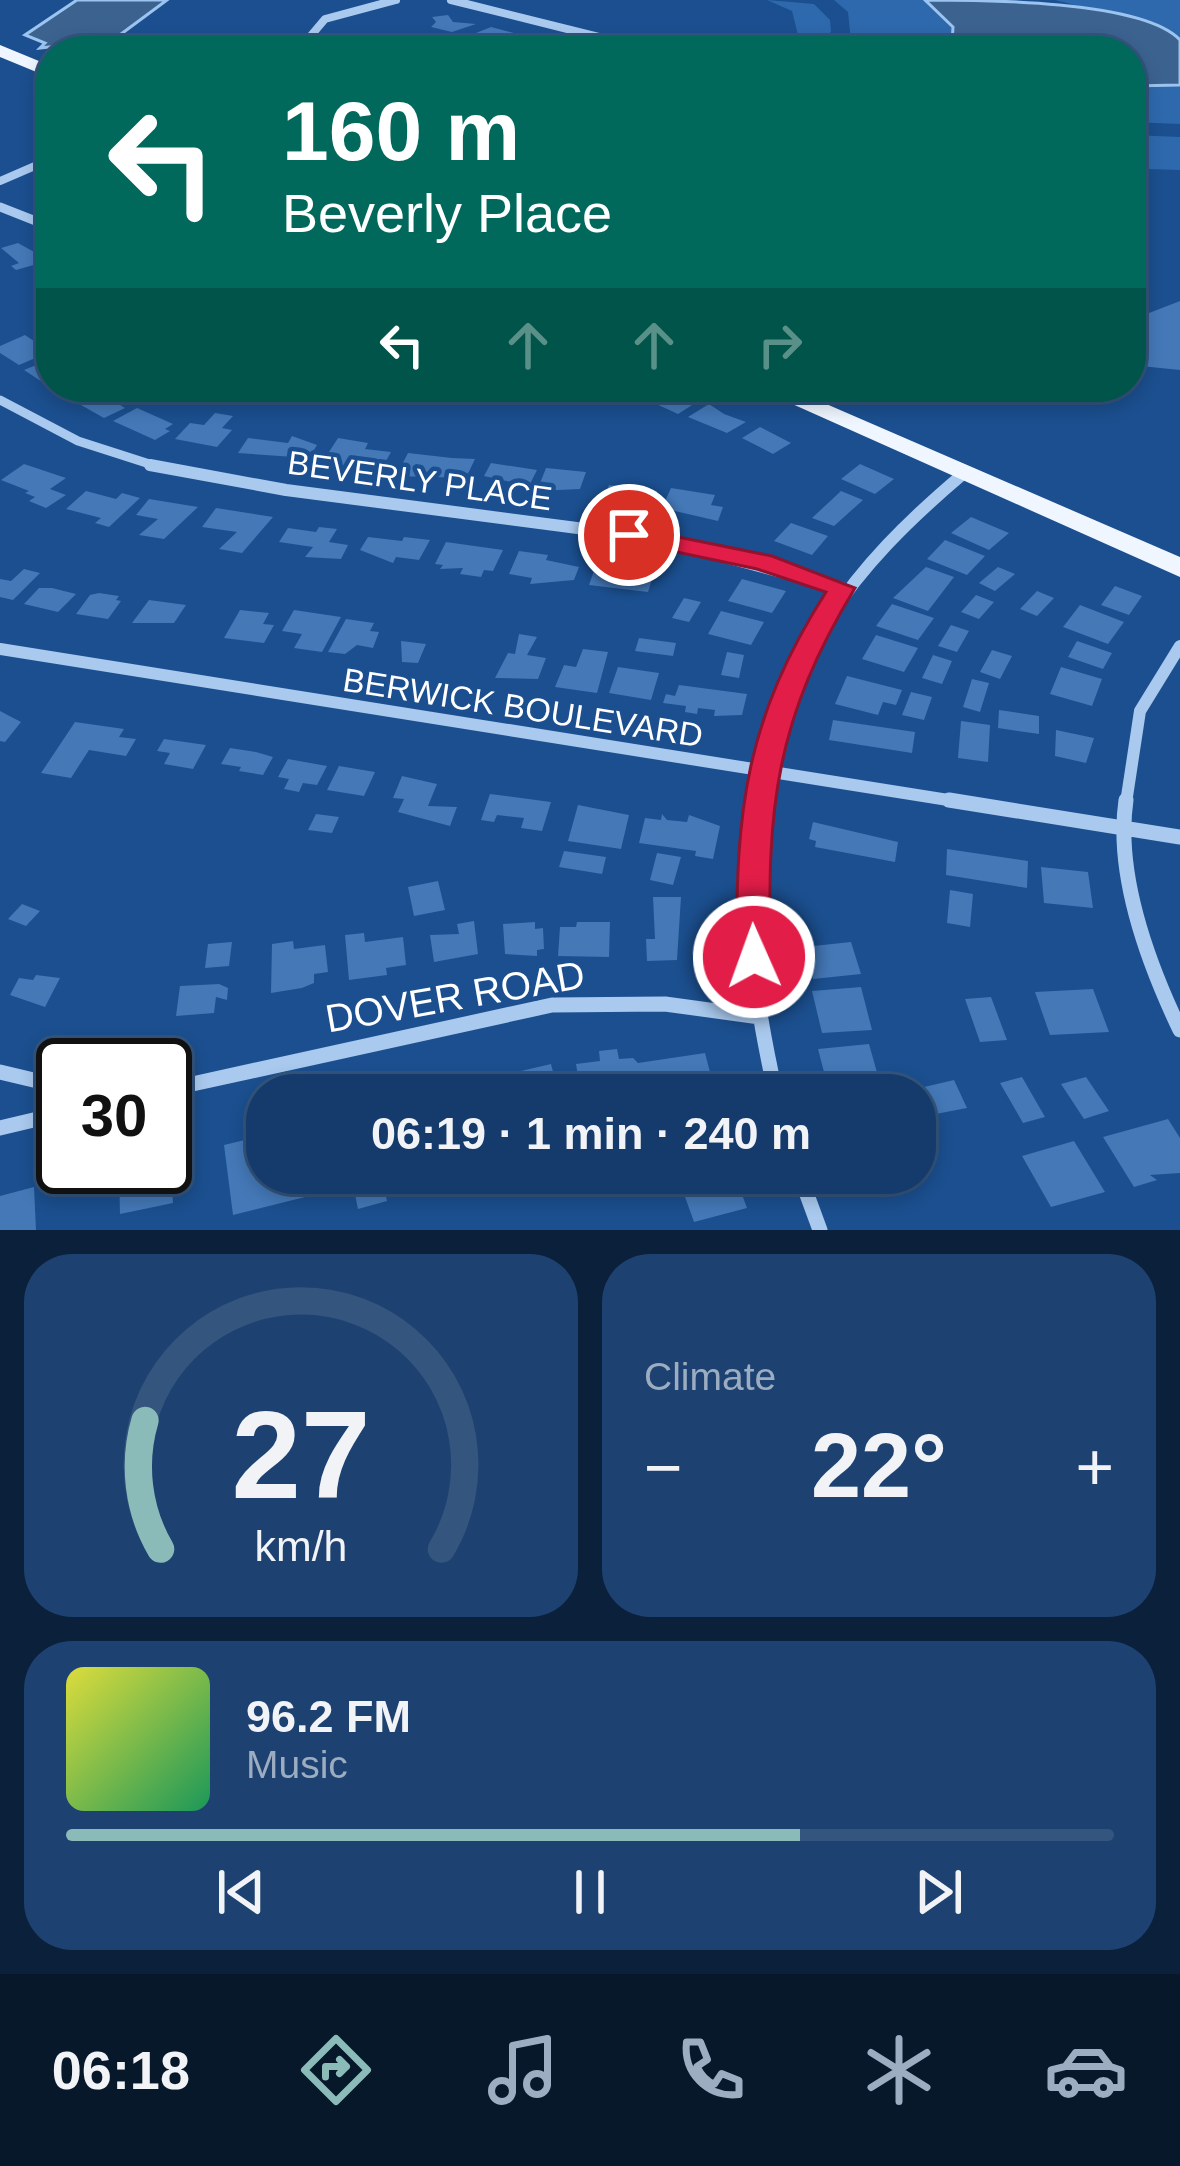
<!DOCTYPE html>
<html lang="en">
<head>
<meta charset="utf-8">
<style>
  :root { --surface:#143b6b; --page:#1d4271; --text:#f1f3f6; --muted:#9dadc1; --line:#33557e; --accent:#8bbbb9 }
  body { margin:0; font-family:Arial,sans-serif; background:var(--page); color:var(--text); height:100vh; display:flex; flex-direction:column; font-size:45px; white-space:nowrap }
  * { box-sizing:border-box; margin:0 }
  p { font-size:39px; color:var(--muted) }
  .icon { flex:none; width:66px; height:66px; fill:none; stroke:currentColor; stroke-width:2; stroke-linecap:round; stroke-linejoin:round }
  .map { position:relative; height:1230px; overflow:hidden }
  .drawer { display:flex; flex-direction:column; gap:24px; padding:24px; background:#0b203b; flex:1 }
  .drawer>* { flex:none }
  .top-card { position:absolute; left:36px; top:36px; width:1110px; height:366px; border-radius:48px; box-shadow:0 6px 18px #0003,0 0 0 3px var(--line); background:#00695c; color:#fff; overflow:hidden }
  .speed { position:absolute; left:36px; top:1038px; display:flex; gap:24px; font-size:60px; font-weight:700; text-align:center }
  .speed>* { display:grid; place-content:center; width:156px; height:156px; border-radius:50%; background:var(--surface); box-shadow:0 6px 18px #0003,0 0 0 3px var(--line); line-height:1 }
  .speed .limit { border:6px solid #111; border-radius:18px; background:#fff; color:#111 }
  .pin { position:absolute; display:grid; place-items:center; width:102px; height:102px; color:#fff; margin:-51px; border:6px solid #fff; border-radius:50%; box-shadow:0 3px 12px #0007 }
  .me { position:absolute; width:132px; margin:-66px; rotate:358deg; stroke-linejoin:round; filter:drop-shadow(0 0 9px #0008) }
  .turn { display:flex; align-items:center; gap:42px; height:252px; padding:0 48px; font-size:54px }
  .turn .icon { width:156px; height:156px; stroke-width:2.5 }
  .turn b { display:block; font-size:84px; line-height:102px }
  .lanes { display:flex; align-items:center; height:114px; padding:0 48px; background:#0003; justify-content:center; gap:60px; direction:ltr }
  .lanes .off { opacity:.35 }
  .big { font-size:90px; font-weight:700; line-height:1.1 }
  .drawer .card { flex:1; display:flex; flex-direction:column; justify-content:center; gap:18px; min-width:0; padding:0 42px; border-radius:48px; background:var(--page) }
  .drawer .dial { align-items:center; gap:0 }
  .dial svg { height:312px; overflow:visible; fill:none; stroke:var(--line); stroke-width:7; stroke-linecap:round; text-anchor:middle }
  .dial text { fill:var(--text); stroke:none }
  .song { display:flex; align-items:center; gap:36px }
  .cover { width:144px; height:144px; border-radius:18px; background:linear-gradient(135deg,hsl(60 70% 55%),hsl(150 70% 35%)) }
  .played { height:12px; border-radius:6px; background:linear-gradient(90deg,var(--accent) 70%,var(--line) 70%) }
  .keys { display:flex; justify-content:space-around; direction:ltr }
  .heat { display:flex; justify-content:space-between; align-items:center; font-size:66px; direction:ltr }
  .drawer .tiles { flex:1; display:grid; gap:24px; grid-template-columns:1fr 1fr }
  .card:last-child { grid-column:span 2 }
  .trip { position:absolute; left:246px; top:1074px; width:690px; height:120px; border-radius:48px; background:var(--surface); box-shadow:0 6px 18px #0003,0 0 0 3px var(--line); font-weight:700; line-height:120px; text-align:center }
  .tab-bar { display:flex; height:192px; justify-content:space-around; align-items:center; background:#08182b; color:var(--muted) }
  .tab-bar .icon { width:84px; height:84px }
  .tab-bar .on { color:var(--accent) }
  .tab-bar b { font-size:54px; color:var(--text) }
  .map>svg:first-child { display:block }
</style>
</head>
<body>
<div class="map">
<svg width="1180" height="1230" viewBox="0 0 1180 1230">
  <rect width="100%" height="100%" fill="#1b4f8f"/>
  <path fill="#2e69ad" d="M767 0 814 4 830 20 831 31 819 51H802L792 11Z
    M834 0H925L953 27 952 44 961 51H852L848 12Z
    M1055 0H1180V40L1154 25Z
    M1180 85V124L1131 122V86Z
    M1131 135 1180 137V170L1148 169 1131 178Z"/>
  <path fill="#3c6290" stroke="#9cc4f0" stroke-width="3" d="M77 0H167L113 40 40 48 45 43 25 35Z
    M925 0C980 0 1143 0 1180 40V85L1131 86V51H961L952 44 953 27Z"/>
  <path fill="#4478b7" d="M448 15 453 22 476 24 452 32 431 27 436 22 432 17Z
    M491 27 522 35 505 43 476 40 485 36 476 33Z
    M18 243 36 253 46 250 51 260 16 270 11 266 19 263 1 248Z
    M1180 301V370L1131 365V320Z
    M25 335 40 345 33 347 40 356 19 365 0 353V346Z
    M51 359V387H73L59 393 24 370Z
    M86 387 101 393 125 408 104 418 65 396Z
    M341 387H394L393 395 361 400 339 396Z
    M656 387H671L700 400 678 414 652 402 661 396 649 391Z
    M1060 387H1127V392L1120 391V400L1111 401 1068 397Z
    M709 404 724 414 746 422 727 433 688 417Z
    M137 408 173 424 165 429 170 431 155 440 113 421Z
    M215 413 233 416 222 428 232 430 217 447 175 439 190 423 204 425Z
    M760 427 791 443 773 454 742 438Z
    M292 436 317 445 309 458 238 453 248 438 288 443Z
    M338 438 368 443 365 449 391 452 381 470 349 464 346 469 320 466Z
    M408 453 452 458 475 459 466 478 396 476Z
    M491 463 537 470 529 486 484 476Z
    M24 464 66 478 50 489 66 495 46 508 29 501 35 497 25 493 29 491 1 480Z
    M860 464 894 479 875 494 841 479Z
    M546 468 586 472 580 489 537 491Z
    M609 485 657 491 652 506 603 499Z
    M671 488 715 495 711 505 723 507 718 521 662 508Z
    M86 491 116 499 122 493 140 498 109 527 95 523 101 518 66 509Z
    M841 491 863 500 834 526 812 518Z
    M149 499 198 507 164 539 139 535 158 519 136 515Z
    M216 508 273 517 242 553 219 549 237 532 202 527Z
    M971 517 1009 533 989 550 951 533Z
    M791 523 828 536 812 555 774 541Z
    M319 527 337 529 329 542 348 545 341 559 305 557 313 547 279 542 288 528 316 532Z
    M368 537 402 541 404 537 430 540 419 560 396 557 393 563 360 550Z
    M945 540 985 556 967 575 927 559Z
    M446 542 503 550 493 571 484 570 481 577 460 574 463 568 440 569 443 565 435 564Z
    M519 551 548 555 546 560 579 567 574 580 530 584 532 578 509 574Z
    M596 565 654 573 648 592 589 585Z
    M926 567 954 577 928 611 893 598Z
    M998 567 1015 574 995 591 979 583Z
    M24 569 40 573 13 600 0 597V579L11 581Z
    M742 579 786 591 772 613 728 601Z
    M1115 586 1142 596 1129 615 1101 605Z
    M39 588H52L76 594 58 612 24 604Z
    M1037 591 1054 598 1037 616 1020 609Z
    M99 593 119 596 116 600 121 601 108 619 76 614 90 595Z
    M976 595 994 602 979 619 961 612Z
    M684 598 701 602 689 622 672 618Z
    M149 600 186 605 174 623H132Z
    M892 604 934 618 918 640 876 626Z
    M1080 605 1124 622 1108 644 1063 627Z
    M240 610 269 613 263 624 274 625 264 643 224 638Z
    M294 610 341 617 322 652 294 648 302 634 282 631Z
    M721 611 764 622 751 645 708 634Z
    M346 619 374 623 370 631 379 632 373 648 357 645 345 654 328 652Z
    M951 625 969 631 957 652 938 646Z
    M519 634 537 637 527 655 546 658 538 679 495 678 508 653 515 654Z
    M876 635 918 648 904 672 862 659Z
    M639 638 676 643 673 656 635 651Z
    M401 641 426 644 418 663 402 662Z
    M1077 641 1112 653 1103 669 1068 657Z
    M583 649 608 652 597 693 555 687 564 665 576 667Z
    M992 650 1012 656 1000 679 980 672Z
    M727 652 744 655 739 678 721 675Z
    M933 655 952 661 942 684 922 678Z
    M618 667 659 673 651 700 609 693Z
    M1061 667 1102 679 1092 706 1050 694Z
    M847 676 902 690 896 705 883 702 878 715 835 704Z
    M972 679 989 683 980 712 963 707Z
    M679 685 747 694 742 715 714 716 715 710 698 708 697 714 685 712 686 706 663 703 666 694 675 696Z
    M911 692 932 697 924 720 902 715Z
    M999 710 1039 716V734L998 728Z
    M0 711 21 722 5 742 0 741Z
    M833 720 915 732 912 753 829 740Z
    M961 721 990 725 988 762 958 758Z
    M75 722 124 729 119 737 136 739 126 756 89 750 71 778 41 773Z
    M1056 730 1094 738 1086 763 1055 756Z
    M164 739 206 745 193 769 164 764 170 753 157 751Z
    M230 748 256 752 273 757 263 775 239 771 241 767 221 764Z
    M288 759 327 766 317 785 303 783 299 792 284 789 289 779 278 777Z
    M339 766 375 772 364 796 327 790Z
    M402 776 437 784 428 806 457 807 450 826 398 812 404 799 393 798Z
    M490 794 551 802 542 831 521 828 524 818 497 815 494 822 481 820Z
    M578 805 629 815 621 849 568 841Z
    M316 814 339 817 332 833 308 830Z
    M662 814 667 820 687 822 689 815 720 826 713 859 695 856 696 851 639 843 645 818 661 820Z
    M813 822 898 842 895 862 815 847 816 841 809 839Z
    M947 849 1028 861 1027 888 946 875Z
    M564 851 606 857 602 874 559 867Z
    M657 853 681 857 673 885 650 880Z
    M1041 867 1088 872 1093 908 1044 903Z
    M438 881 445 910 414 916 408 887Z
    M950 890 973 894 970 927 947 923Z
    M653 897H681L677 960 647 961 646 939H655Z
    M22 904 40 911 26 926 8 919Z
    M474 921 478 954 434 962 430 935 459 934 457 924Z
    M535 922V929L543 928 544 949 537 950V956L505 954 503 924Z
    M577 922H610L609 957 558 956 560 927H576Z
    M364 933 365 942 403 937 406 965 386 968 387 975 349 980 345 935Z
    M293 941 294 949 325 945 328 972 314 974V983L302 988 271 993 272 944Z
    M232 942 229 966 205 968 208 944Z
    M851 942 861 974 813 979 804 947Z
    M36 975 60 978 45 1007 10 995 19 978 33 980Z
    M219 984 228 988 227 1000 216 997 214 1013 176 1016 180 986Z
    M861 987 872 1030 822 1033 812 991Z
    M1093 989 1109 1032 1050 1035 1035 992Z
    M991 997 1007 1040 980 1042 965 999Z
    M869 1044 882 1090 830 1095 818 1049Z
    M617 1049 619 1059 633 1058 638 1063 705 1053 710 1072 700 1073 703 1089 581 1095 576 1064 600 1061 599 1051Z
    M551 1064 559 1095H510L507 1083 524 1079 521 1071Z
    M1022 1077 1045 1117 1023 1123 1000 1083Z
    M1086 1077 1109 1111 1084 1119 1061 1084Z
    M491 1080 495 1095H458L456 1087Z
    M954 1080 967 1108 915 1118V1095H890Z
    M1168 1119 1180 1138V1173L1150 1175 1157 1180 1134 1187 1103 1137Z
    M257 1137 262 1171 301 1173 305 1197 233 1215 224 1145Z
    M1074 1141 1105 1192 1051 1207 1022 1156Z
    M170 1150 173 1203 120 1214 119 1172 165 1167V1152Z
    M423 1173H452L454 1182 427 1189Z
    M706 1173H734L747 1208 694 1222 679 1180Z
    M382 1177 387 1201 358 1209 353 1185Z
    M34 1187 36 1230H0V1196Z"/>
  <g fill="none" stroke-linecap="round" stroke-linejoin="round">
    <path stroke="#a9c9ee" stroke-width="8" d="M451 0 655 51
      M298 51 325 19 396 0
      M0 181 51 159"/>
    <path stroke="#a9c9ee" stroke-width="9" d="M0 207 51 227
      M0 400 78 441 162 468"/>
    <path stroke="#a9c9ee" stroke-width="12" d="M150 465 286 490 654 538 842 588
      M0 649 967 803
      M758 803C787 654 849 570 963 474
      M1126 803 1140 711 1180 646"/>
    <path stroke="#a9c9ee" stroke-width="15" d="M759 800C739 900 754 997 776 1095
      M949 800 1180 837
      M1126 800C1115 875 1148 963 1180 1030
      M0 1072 63 1087
      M165 1090 552 1005 665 1004 760 1017
      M0 1128 63 1113
      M799 1173 820 1230"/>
    <path fill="#f0f6ff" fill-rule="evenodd" d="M0 45 51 66V78L0 57Z
      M754 387H787L1180 557V577Z"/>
  </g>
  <path fill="#e11d48" stroke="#92132f" stroke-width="3" d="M629 527 772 556 855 588C776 718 766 808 771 957L766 967H742L737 957C735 810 746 718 826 592L757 569 620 540 616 535Z"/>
  <g text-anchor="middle" stroke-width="9" stroke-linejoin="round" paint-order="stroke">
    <g font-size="33" fill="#fff" stroke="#1b4f8f">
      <text transform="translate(420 480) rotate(8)" y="12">BEVERLY PLACE</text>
      <text transform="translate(523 707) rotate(9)" y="12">BERWICK BOULEVARD</text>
    </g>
    <g font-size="39" fill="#fff" stroke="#1b4f8f">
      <text transform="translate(455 996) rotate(-10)" y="14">DOVER ROAD</text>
    </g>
  </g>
</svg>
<div class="speed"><div class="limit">30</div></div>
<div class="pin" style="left:629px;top:535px;background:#d93025"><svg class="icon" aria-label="arrive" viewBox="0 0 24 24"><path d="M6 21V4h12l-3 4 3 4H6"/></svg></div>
<svg class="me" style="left:754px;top:957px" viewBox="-20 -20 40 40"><circle r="17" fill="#e11d48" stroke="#fff" stroke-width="3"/><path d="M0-11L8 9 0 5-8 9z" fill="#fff"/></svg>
<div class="trip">06:19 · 1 min · 240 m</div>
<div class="top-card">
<div class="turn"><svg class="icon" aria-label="left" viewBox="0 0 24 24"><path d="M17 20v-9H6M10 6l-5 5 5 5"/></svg><div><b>160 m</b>Beverly Place</div></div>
<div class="lanes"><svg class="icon" aria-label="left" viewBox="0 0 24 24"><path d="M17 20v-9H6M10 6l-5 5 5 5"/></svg><svg class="icon off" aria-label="ahead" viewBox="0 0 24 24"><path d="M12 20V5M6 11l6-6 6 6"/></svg><svg class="icon off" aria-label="ahead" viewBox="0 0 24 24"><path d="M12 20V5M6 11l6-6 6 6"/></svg><svg class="icon off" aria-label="right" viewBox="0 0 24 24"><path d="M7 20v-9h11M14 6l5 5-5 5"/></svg></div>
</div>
</div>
<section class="drawer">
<div class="tiles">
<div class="card dial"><svg viewBox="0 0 100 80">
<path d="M14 69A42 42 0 1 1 86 69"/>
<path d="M14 69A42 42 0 0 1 10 36" stroke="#8bbbb9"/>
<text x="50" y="56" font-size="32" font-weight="700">27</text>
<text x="50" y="72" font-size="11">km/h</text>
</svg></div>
<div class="card"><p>Climate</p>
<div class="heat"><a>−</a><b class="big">22°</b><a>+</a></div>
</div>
<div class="card">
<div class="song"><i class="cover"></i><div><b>96.2 FM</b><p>Music</p></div></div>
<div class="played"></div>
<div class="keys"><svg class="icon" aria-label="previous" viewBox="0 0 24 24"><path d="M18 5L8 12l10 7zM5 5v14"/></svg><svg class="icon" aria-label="pause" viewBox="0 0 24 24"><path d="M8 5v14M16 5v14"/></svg><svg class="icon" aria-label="next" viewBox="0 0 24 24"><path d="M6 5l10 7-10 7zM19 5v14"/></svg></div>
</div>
</div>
</section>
<nav class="tab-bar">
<b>06:18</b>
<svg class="icon on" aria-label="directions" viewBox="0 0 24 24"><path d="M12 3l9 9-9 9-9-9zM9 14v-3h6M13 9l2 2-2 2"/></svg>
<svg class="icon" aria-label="music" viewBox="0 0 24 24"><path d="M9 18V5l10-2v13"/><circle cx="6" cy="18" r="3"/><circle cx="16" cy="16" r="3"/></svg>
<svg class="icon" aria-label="phone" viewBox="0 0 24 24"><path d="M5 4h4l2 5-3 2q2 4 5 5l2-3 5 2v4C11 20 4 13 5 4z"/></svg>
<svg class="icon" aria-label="climate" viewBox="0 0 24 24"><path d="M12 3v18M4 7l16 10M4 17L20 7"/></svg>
<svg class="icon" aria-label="car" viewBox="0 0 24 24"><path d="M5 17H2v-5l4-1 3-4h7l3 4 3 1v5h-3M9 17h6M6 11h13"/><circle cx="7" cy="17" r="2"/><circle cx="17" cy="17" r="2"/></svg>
</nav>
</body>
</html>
